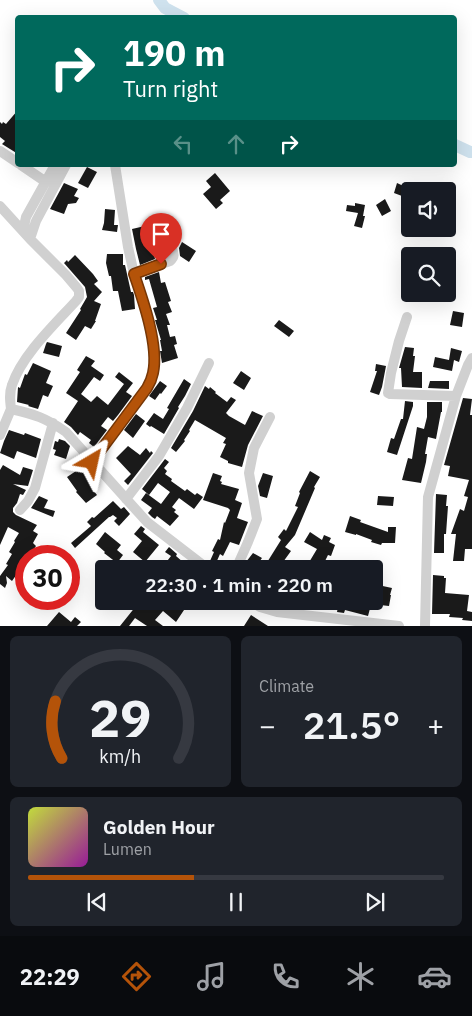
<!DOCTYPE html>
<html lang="en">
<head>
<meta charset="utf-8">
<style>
  :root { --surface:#171b24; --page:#20242c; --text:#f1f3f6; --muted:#9ea1a6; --line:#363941; --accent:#b45309 }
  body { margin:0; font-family:"IBM Plex Sans",sans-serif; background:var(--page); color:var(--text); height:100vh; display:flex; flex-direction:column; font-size:19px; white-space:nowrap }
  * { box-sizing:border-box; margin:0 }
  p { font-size:16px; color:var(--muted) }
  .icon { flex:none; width:28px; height:28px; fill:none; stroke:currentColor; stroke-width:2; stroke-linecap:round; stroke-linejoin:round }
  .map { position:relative; height:626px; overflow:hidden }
  .drawer { display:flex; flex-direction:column; gap:10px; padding:10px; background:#0d0f14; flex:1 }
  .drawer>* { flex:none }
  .guide { position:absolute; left:15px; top:15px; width:442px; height:152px; border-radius:5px; box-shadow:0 5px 20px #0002; background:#00695c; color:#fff; overflow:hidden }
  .controls { position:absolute; left:401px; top:182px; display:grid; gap:10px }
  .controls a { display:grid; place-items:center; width:55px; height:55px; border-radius:5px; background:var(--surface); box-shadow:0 5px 20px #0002; font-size:25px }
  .speed { position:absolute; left:15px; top:545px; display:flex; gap:10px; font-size:25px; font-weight:700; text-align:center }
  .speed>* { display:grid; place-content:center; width:65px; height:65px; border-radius:50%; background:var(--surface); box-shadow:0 5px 20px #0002; line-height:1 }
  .speed .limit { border:8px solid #d22; background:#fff; color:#111 }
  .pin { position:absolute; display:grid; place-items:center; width:42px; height:42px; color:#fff; margin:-51px -21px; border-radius:50% 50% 50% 0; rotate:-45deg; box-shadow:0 0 5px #0007 }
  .pin .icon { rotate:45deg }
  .me { position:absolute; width:55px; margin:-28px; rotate:36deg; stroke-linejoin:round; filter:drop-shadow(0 0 4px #0008) }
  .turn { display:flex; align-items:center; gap:18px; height:105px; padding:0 25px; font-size:22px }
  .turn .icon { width:65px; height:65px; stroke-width:2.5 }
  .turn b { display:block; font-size:35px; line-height:42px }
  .lanes { display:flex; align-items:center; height:48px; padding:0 25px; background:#0003; justify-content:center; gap:25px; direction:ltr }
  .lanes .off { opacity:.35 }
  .big { font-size:38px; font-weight:600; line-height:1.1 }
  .drawer .tile { flex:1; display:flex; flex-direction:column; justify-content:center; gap:8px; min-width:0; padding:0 18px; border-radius:8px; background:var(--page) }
  .drawer .dial { align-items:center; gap:0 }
  .dial svg { height:130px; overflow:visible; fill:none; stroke:var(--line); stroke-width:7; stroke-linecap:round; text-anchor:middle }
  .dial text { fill:var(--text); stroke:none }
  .song { display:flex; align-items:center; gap:15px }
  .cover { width:60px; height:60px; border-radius:8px; background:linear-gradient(135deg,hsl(70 70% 55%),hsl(300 70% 35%)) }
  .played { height:5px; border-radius:2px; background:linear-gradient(90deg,var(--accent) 40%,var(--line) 40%) }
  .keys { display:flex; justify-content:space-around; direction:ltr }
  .heat { display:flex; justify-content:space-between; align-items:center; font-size:28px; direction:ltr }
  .drawer .tiles { flex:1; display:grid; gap:10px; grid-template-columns:1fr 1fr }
  .tile:last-child { grid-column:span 2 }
  .trip { position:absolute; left:95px; top:560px; width:288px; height:50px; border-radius:5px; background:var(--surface); box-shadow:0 5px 20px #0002; font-weight:600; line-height:50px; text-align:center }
  .tab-bar { display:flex; height:80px; justify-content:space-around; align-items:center; background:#090b0e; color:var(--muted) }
  .tab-bar .icon { width:35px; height:35px }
  .tab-bar .selected { color:var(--accent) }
  .tab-bar b { font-size:22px; color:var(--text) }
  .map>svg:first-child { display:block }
</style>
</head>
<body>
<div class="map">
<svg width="472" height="626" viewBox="0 0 472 626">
  <rect width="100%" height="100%" fill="#fff"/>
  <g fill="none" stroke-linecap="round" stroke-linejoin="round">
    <path stroke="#cfe2ee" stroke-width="12" d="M159 0 165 8 184 18
      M455 145 470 152H472"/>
  </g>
  <path fill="#1a1a1a" d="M18 110V154L2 144 5 141 0 137V122L2 124 3 122 6 124Z
    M87 167 97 172 88 188 78 183Z
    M215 173 230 191 220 200 223 203 216 209 203 194 211 187 206 181Z
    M64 183 78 189 74 196 79 198 76 203 68 204 64 214 50 209Z
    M397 183 410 189V199L394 193Z
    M385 199 391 211 382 216 376 205Z
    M355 203 365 205 363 216H365L362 228 354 226 358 213 346 211 347 205 355 206Z
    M105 209 115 210 114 225H118L117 232 102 230 104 223Z
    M162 224 167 243 165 247 167 255 163 256 154 234 150 236 155 259 140 265 136 249 132 229 145 226V229Z
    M182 242 196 251 189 262 180 256 179 248Z
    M107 254H123V265H125L131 292H133L134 295 135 309 122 311 118 291H113L111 276H109L106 263Z
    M75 255 93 274 98 281 94 284 102 292 94 301 101 304 95 321H96L91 329 85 326 76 340 66 333 81 310 80 309 87 297 85 287 64 263 67 260 68 262Z
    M159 272 161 283 165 282 171 301 168 302 172 312 166 314 170 325H167L170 337 175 336 177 344 174 345 178 358 162 363 160 351H162L160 340H161L155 320H157L153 308 157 307 149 279 145 280V277Z
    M453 311 464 313 462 327 450 325Z
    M279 320 294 331 289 337 274 326Z
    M47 342 62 346 59 357 43 353 46 344Z
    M405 347 414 348 413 356H415L413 372H422V388L402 387 401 368H399Z
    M451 348 462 351 459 362 454 360 452 371 433 367 435 357 449 360Z
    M86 356 95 361 91 366 104 375 100 381 94 377 81 394 91 402 97 396 108 405 124 384 115 377 119 372 133 383 126 392 132 396 118 415 113 421 108 417 101 426 107 430 94 447 89 443 91 440 80 432 78 435 71 427 64 422 78 401 66 393 80 372 77 370Z
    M33 363 51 371 46 383 53 386 48 397 43 395 38 409 28 406 29 405 17 402 18 387 20 388 25 374 27 375Z
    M376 364 386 366 382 387 379 395 370 392 377 371H375Z
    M241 371 251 378 244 390 233 383Z
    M184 379 191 384 185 396 178 407 179 408 164 434 151 426 150 427 146 424 154 413 163 419 169 409 167 408Z
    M160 381 167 386 161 394 160 393 155 400 149 396Z
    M430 381H449V389L428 388Z
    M205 386 209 389 210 387 216 392 215 393 227 402 231 397 236 400 226 413 229 416 245 425 252 411 263 416 248 445 242 467 228 463V461L220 457 226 444 223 443 226 438 195 420 189 430 190 431 184 440 185 441 176 452 171 448 193 411Z
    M463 398 472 399 470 415H472V549H465L464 561H453L456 534H451L460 509 464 511 468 497 464 496 469 480 448 476 450 466 444 465Z
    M405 401 413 402V406L397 455 387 452 391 438 394 439 401 419H403Z
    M427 402H442V412H441L436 439 428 437 425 454H427L426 462 421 483 402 480 408 458 412 459 417 427 424 429 427 417Z
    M136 414 145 421 133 438 124 430Z
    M9 430 24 435 25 433 41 439 36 458 17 451 14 459 0 453 4 441Z
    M59 439 65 441 70 446 66 459 54 455 56 450 53 449 55 441 58 442Z
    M128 446 140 455 146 448 150 453 151 451 153 453 128 485 124 481 131 474 116 458Z
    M165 459 169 462 164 468 167 471 165 474 172 479 171 481 185 491 187 489 195 495 197 493 203 497 194 509 179 498 172 507 176 510 174 512 179 516 170 526 157 516 155 519 152 517 148 513 152 508 141 500 146 493 161 504 170 492 158 483 149 495 142 489Z
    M3 465 20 475 23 467 33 470 28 486 13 484 26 490 23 495 20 494 17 503 13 508V512L16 515 37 525 33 531 38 534 33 543 36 546 29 556H26V561L12 581 6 576 7 583 5 588 0 584V576L8 565 6 564 12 554 9 552 15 542 14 541 19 533 8 527 0 545V470Z
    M82 467 85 472H84L96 487 93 490 97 495 86 503 76 492 77 491 67 477Z
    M310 471 320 477 314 487 315 488 295 535 285 547 291 551 278 569H274L266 564 281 540 278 537 284 529 286 531 298 507 295 506 300 493 299 492Z
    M213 473 222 476 220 481 222 482 221 484 239 489 235 500 242 503 237 518 248 522 239 545 230 542 223 556 220 554 216 563 210 561 214 552 212 551 218 539 220 540 224 522 225 523 230 510 228 508 203 500Z
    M263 473 273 476 267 498 260 496 258 486Z
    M436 494 447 495 446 506H448L446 534H444V553H434Z
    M39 496 48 500 44 508 55 511 53 517 31 508Z
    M378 496 394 497 393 506 377 505Z
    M113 501 121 509 124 507 130 514 119 526 114 521 117 518 113 515 110 517H109L75 548 71 543 91 526 87 522 92 517 94 518Z
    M350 516 361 520 360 522 388 532V527H396L395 543H382L381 545 371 542 372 540 356 534V535L345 532Z
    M141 526 145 529 143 532 159 545 145 562 133 552 142 541 134 534Z
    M105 532 121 545 117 550 123 555 117 563 104 553 105 552 96 544Z
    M310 532 322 540 324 535 331 538 329 542 335 545 331 556 328 555 325 561 344 569H295L299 560 308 564 317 549 304 542Z
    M169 547 177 554 176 556 191 569H161L171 556 165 552Z
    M253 553 262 558 254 569H244L247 565 246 564V562Z
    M433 575 444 576V578H446L445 593 469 595 467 611 472 612V621L462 620 463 618 449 617 450 614H432Z
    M378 585 392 588 390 595H391L389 606 380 605 379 607 374 606V590L377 591Z
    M140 601H178L186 607 176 622 163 611 155 620 163 626H147L135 618 129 626H120Z
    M339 601H372L368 616 345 610 344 613 337 612Z
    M59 612 71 622 75 617 81 622 77 626H47Z
    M251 615 268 626H244Z"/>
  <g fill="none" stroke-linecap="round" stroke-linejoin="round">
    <path stroke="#d0d0d0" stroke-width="10" d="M0 151 18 163
      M21 165 46 182
      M0 206 30 239 66 275 77 288 79 291V297L76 301C55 324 22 355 12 385 9 393 10 401 11 409 34 414 46 418 66 432L147 522 208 569
      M23 231 26 217 55 165
      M30 239 36 221 66 165
      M134 274 170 261C175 257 174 254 172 248
      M407 317 399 341 391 373 388 393 390 394 456 396
      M0 435 11 409
      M92 462 147 388 153 374 154 364 153 342 142 297 134 274 128 247 115 165
      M126 499 159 456 187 408 209 363
      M20 510 28 501 35 488 53 423
      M236 569 248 542 257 519 249 473 254 448 270 417
      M250 601 260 607 277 612 399 626
      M425 626 428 497 456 396 468 365 472 358"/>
  </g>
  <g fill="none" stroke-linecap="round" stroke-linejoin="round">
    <defs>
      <path id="route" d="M92 462 147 388C150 383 152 378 153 373 159 346 143 300 134 274L161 264"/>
    </defs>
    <use href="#route" stroke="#753606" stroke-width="12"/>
    <use href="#route" stroke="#b45309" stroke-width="9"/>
  </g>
</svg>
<div class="controls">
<a><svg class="icon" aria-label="sound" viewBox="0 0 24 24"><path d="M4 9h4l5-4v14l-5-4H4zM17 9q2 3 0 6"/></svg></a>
<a><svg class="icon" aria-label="search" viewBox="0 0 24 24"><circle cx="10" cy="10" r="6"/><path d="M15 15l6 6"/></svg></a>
</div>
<div class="speed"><div class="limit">30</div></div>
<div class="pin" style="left:161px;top:264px;background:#d93025"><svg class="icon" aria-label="arrive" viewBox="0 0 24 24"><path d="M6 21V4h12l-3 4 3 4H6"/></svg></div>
<svg class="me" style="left:92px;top:462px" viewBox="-20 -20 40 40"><path d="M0-17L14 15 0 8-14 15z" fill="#b45309" stroke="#fff" stroke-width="4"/></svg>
<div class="trip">22:30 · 1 min · 220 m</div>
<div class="guide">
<div class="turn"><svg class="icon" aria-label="right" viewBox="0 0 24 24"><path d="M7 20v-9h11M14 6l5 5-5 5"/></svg><div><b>190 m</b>Turn right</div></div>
<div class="lanes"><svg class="icon off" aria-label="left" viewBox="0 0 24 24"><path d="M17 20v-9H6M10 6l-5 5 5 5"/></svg><svg class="icon off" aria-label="ahead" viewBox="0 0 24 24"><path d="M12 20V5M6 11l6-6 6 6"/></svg><svg class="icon" aria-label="right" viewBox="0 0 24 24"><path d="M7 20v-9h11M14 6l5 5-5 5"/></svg></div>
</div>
</div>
<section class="drawer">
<div class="tiles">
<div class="tile dial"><svg viewBox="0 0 100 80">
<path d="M14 69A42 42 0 1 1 86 69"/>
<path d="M14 69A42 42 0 0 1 10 34" stroke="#b45309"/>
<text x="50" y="56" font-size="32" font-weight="700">29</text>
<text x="50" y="72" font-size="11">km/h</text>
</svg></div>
<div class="tile"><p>Climate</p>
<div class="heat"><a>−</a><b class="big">21.5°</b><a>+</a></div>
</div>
<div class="tile">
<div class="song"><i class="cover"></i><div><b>Golden Hour</b><p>Lumen</p></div></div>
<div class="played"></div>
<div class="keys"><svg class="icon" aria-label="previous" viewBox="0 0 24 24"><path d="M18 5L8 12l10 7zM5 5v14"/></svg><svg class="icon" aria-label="pause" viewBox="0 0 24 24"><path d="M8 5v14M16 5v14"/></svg><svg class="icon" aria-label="next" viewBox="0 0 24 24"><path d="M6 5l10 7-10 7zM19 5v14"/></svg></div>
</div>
</div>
</section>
<nav class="tab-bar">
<b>22:29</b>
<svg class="icon selected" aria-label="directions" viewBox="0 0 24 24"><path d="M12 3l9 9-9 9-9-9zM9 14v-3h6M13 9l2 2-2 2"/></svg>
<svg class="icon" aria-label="music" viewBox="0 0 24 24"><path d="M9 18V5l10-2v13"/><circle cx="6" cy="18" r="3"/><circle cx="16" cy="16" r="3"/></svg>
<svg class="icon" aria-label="phone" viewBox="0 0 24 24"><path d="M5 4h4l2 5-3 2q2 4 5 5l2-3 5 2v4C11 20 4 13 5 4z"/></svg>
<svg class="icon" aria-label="climate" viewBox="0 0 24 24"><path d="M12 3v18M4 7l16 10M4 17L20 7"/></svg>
<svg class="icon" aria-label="car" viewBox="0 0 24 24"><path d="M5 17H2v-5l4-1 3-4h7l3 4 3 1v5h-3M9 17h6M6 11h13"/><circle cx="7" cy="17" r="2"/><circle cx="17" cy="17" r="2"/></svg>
</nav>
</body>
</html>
